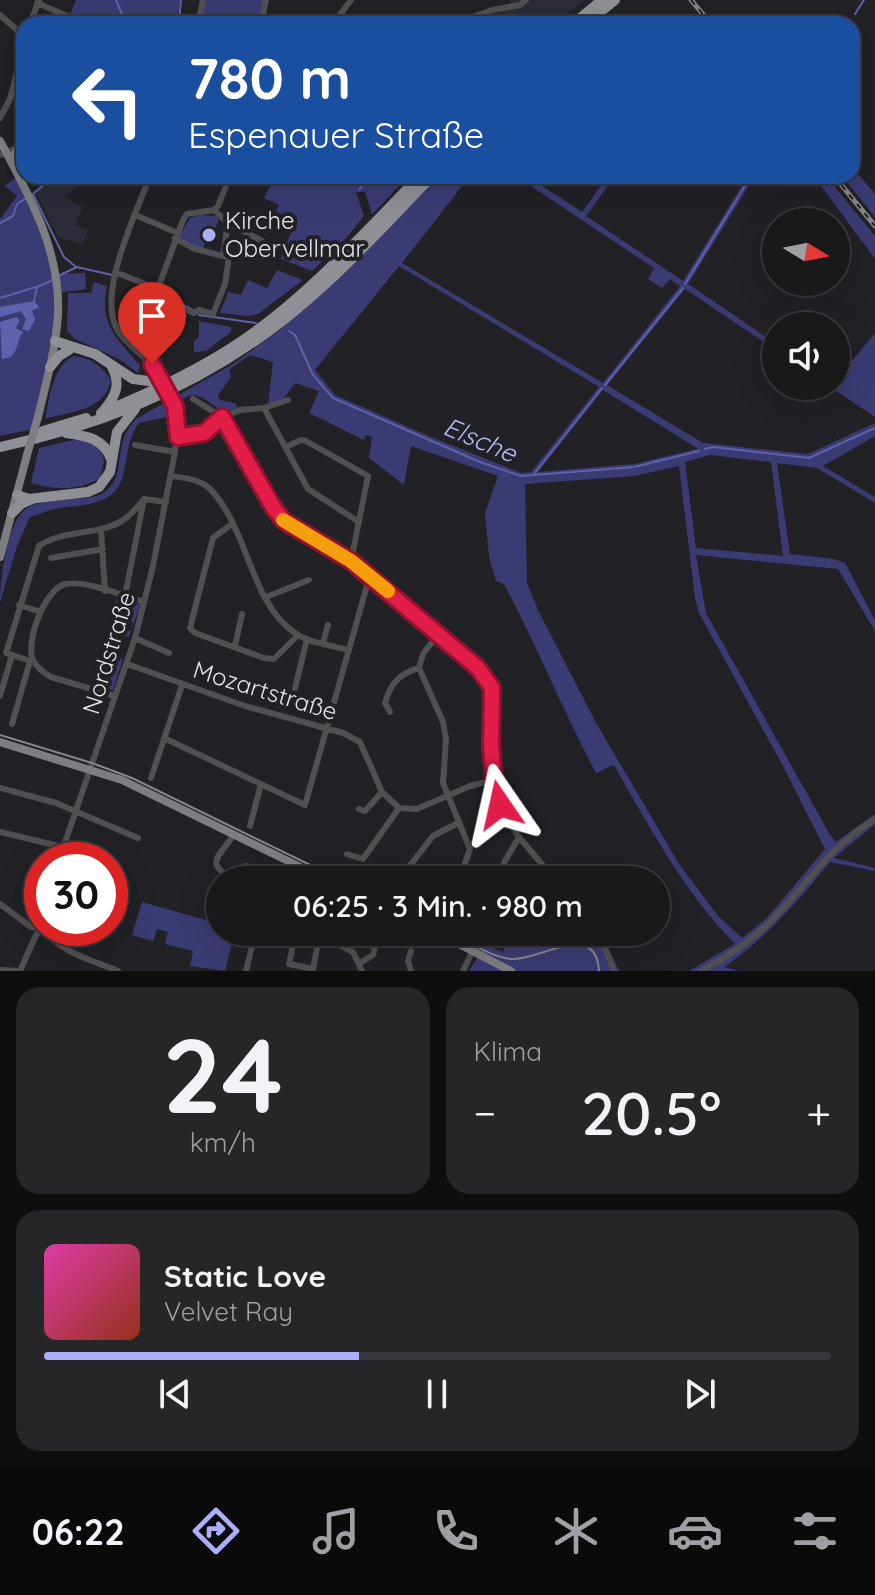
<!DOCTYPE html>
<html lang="de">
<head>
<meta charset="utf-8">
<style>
  :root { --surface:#19191c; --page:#262629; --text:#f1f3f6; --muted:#9fa0a3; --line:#37383b; --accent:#abaffb }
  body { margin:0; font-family:Quicksand,sans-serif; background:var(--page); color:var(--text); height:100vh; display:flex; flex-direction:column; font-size:30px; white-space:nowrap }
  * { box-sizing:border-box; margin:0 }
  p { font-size:26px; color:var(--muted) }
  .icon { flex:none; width:44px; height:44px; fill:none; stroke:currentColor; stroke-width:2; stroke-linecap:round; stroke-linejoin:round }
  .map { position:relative; height:971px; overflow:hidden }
  .drawer { display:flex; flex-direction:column; gap:16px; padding:16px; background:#0e0e0f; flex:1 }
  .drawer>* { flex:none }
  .banner { position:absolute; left:16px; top:16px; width:844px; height:168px; border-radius:24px; box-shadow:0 8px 32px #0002,0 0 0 2px var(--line); background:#1a4fa0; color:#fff; overflow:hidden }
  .needle { width:52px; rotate:100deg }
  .fabs { position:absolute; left:762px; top:208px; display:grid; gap:16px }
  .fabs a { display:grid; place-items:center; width:88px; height:88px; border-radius:50%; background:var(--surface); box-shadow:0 8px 32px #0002,0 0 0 2px var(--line); font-size:40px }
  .speed { position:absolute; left:24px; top:842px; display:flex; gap:16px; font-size:40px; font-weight:700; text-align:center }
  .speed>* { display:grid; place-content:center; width:104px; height:104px; border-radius:50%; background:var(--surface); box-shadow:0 8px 32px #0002,0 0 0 2px var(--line); line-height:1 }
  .speed .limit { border:12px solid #d22; background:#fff; color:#111 }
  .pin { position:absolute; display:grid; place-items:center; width:68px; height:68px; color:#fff; margin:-82px -34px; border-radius:50% 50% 50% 0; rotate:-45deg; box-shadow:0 0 8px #0007 }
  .pin .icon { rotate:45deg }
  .me { position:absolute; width:88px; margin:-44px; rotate:349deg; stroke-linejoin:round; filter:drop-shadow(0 0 6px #0008) }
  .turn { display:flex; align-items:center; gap:28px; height:168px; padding:0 40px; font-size:36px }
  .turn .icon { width:104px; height:104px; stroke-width:2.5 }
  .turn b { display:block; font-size:56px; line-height:68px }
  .big { font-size:60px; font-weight:600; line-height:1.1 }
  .drawer .widget { flex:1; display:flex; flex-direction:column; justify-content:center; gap:12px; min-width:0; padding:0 28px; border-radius:24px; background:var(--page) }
  .drawer .dial { align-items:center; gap:0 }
  .dial b { font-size:104px; line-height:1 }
  .song { display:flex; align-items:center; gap:24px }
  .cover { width:96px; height:96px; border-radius:12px; background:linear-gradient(135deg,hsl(320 70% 55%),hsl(10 70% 35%)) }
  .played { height:8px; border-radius:4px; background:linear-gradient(90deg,var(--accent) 40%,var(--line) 40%) }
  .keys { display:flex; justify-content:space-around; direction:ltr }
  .heat { display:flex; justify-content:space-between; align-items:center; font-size:44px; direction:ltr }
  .drawer .tiles { flex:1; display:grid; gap:16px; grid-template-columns:1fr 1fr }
  .widget:last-child { grid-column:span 2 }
  .trip { position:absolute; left:206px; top:866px; width:464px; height:80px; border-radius:40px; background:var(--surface); box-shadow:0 8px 32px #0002,0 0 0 2px var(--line); font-weight:600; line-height:80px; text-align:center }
  .dock { display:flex; height:128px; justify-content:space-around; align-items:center; background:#0a0a0b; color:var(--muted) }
  .dock .icon { width:56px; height:56px }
  .dock .current { color:var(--accent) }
  .dock b { font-size:36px; color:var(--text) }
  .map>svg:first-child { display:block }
</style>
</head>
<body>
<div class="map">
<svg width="875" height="971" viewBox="0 0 875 971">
  <rect width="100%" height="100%" fill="#212126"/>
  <path fill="#2b2c36" d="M510 0H585L556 24H499L492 14 512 7Z
    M56 176H81L78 187 65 197 83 207 75 225 88 229 83 245 58 237 36 193Z"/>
  <path fill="#3b3b74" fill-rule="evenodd" d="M76 0H180L177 24H83L68 20Z
    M205 0H265L260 24H207L201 21Z
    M852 167 875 194V217L842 176H852Z
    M19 175 55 274 85 273 86 289 58 293V315L34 429 0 436V219L17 196 5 186Z
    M275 176H408L372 215 365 192H356L364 216 348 236 312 271 281 259 292 229 271 222 279 205 264 198Z
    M438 176H470L402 263 603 383 680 286 670 279 662 288 648 279 654 268 516 176H527L582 212 608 176H615L586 216 683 281 748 176H755L688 284 776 344V350L685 289 607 385 703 443 808 454 875 423V436L823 466 875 497V503L817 468 777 463 790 554 834 559 845 563 875 620V631L838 569 696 555 706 613 829 833 836 842 875 814V824L834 858 875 868V871L830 862C798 901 766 938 724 967L740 971H689L735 944C684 892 650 828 614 765L596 773C563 711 537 646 504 584L496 581 489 557 485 513 498 476 411 446 404 485 369 458 372 437 366 435 364 440 309 413 319 391 295 383 284 398 268 405 273 362 250 355 229 370 231 377 218 395 220 400 235 403 238 408 223 412C196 394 198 388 170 407L171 416 139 423C127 439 128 457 123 476 114 508 80 504 54 509 46 511 38 515 30 517L17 546 0 602C0 581 7 521 27 508 38 502 58 501 70 499 82 498 96 499 106 491 128 473 111 444 136 419L233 364 278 331 369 248ZM399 266 599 387 531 472 521 473 431 437 335 395 315 370ZM603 390 697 448V449L634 464 538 472ZM710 455 771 462 783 556 696 548 685 462ZM679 466 695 598 699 613 783 766 825 849 766 919 742 938 718 916 679 864 595 721 538 610 527 583 525 484 634 476Z
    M814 176H826L875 236V259Z
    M200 215 216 216 219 220 215 229 208 228 203 250 179 237 190 218Z
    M277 270 303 280 258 314 248 316 220 313 228 292 241 295 248 280 267 288Z
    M94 282 107 286C99 324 116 338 140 365L138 373 119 359 75 339 67 331 68 293H91Z
    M199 321 231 327V332L206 351 194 352V341L199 337Z
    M875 333V417L829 386H836V380Z
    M73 356C92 358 100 365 111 380 104 411 72 411 45 419 50 396 52 368 73 356Z
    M77 439 90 442 101 449 104 462 100 478C80 491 53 490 31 483L39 448Z
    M117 598 140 605 129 637 123 636 125 630 131 631 133 622 111 617Z
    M106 634 118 637 112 656 123 659 113 690 107 689 115 661 107 658Z
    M142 902 220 924V932H235L225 971 190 966 193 951 165 944 168 932 157 929 153 941 132 935Z
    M510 932H598L607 945 619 971H469L485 945 503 952Z"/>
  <path fill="#6061ac" d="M34 301 39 307 32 311 35 319 29 331 22 329 26 319 21 311 0 317V307Z
    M16 317 20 320 16 328 23 332C17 340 19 348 11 357L2 359 0 322Z"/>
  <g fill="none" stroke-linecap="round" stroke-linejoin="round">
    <path stroke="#6061ac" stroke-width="2" d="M116 0 122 14 118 24
      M855 14 864 0
      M179 24 181 0
      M849 24 850 22
      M359 190 367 176
      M34 193 55 176
      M33 194 64 257 76 267
      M0 223 13 216 17 204 25 199
      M58 276 77 267 112 275
      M685 284 751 176
      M159 293 193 310
      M0 298 36 287
      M34 301 37 287 53 280
      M199 315 256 323
      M289 331 295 335 313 375 333 398 480 462 521 476 634 467 699 451
      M605 385 683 288
      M705 449 713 447 809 458 875 428
      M533 475 602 388"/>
    <path stroke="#505052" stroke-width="6" d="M37 3 86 24
      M0 15 24 36
      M30 24 39 0
      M198 24 203 0
      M261 24 266 0
      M333 24 351 0
      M453 24 492 10 520 5 526 0
      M0 118 10 99 24 46
      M0 155 24 145
      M150 176C136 214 97 292 117 329 127 347 147 356 158 373
      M214 210 187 214 183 220 157 291 159 300 194 313 199 310 213 314 225 284 229 257 223 256 228 223
      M214 210 228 223 262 241
      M214 210 218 206 230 176
      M135 215 178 233
      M175 238 195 249 223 256
      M115 272 158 289
      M193 399 222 417 273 507 284 521 351 561 478 668 492 688 491 746 494 780 503 812 519 837 555 880
      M264 408 308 489 359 522
      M178 437 204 433 222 417 240 410 264 408 288 400
      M135 445 175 452
      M286 447 301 440 306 441 368 476 351 561
      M171 476C185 478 201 479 211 490 249 530 249 601 295 633 309 643 331 645 348 650
      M232 524 213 538 190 628 195 633 264 658 274 659 298 635
      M101 530 105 591
      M51 558 103 549
      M125 596 144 499
      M266 597 309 580
      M19 605 41 612
      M439 633 423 654 419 668 443 722 446 739 443 783 470 849 459 880
      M135 638 169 653
      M323 643 328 625
      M235 646 242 614
      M30 661 6 653 39 546C64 528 101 537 126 518 133 513 139 505 144 499L166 502
      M127 664 245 706 343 733 360 742 382 792 399 808 417 809 470 786 494 780
      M295 688 307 639
      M0 696 12 655
      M115 696 51 677C44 673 37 668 33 660 25 641 45 589 65 584 86 580 124 596 144 602
      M390 712 385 703C390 684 400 673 419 668
      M12 724 30 661 33 659
      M164 738 305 805 370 575
      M151 778 182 685
      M0 788 56 803 138 838
      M359 809 365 811 382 792
      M250 826 261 784
      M0 832 63 847
      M234 834C221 856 201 863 235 880
      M347 854 363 859 399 808
      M59 860 135 638 153 566 175 452 178 422 175 406
      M401 877 433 836 458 823
      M243 880 246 866
      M499 880 505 861 519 837
      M0 904 31 927 42 928
      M43 928C60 953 92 960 118 971
      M280 932 342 946 353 952 362 971
      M593 932 605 949 614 971
      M295 935 289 964 313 969 320 932
      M360 963 373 955 378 932
      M0 970 20 971
      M20 971 36 935 42 929
      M246 971 254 938 261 932
      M411 971 408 961 411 951
      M463 971 482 932
      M701 971C725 958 748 943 768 924 804 889 830 845 875 819"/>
    <path stroke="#7d7e82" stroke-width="8" d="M0 141C29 195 61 251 58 314 56 349 46 383 38 417
      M13 163 14 155 20 146
      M0 557 27 455
      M0 742 122 780 327 880
      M436 932 511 971"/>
    <path stroke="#8f9095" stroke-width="10" d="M573 24 602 0
      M585 24 615 0
      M55 341 95 354 133 379 164 383
      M50 367 59 356 69 350
      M104 410C116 396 121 384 112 367
      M101 413C150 393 198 371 242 341 309 295 363 234 420 176
      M43 431 86 418
      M66 433C86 436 104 438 111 459
      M0 447C103 425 199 386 282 321 337 278 384 226 432 176
      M17 495 29 499 88 492 99 487 110 472 117 432 135 409
      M12 513 21 504 33 499"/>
    <path stroke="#86868a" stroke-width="2" d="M0 735 92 763 132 778 341 880
      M449 932C468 941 490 957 511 959 539 961 596 919 599 971"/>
    <defs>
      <path id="rail" d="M691 0 711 24
        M834 176 875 226"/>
    </defs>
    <use href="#rail" stroke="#86868a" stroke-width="5"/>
    <use href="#rail" stroke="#212126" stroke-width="2" stroke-dasharray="6" stroke-linecap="butt"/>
    <path stroke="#505052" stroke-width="6" d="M158 373 175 406"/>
    <path stroke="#7d7e82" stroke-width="8" d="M27 455 38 417"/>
  </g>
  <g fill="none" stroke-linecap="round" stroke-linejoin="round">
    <defs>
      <path id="route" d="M152 364 175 406 178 437 204 433 222 417 273 507 284 521 351 561 478 668 492 688 491 746 494 780 500 805"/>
    </defs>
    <use href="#route" stroke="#92132f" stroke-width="20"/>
    <use href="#route" stroke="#e11d48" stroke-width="14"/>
    <path stroke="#f59e0b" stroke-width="14" d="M283 520 351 561 388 591"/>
  </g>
  <circle fill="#abaffb" stroke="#212126" stroke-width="3" cx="209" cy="235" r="8"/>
  <g text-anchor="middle" stroke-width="8" stroke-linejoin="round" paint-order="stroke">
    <g font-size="24" fill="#e5e5e8" stroke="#212126" text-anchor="start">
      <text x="225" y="229">Kirche<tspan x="225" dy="28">Obervellmar</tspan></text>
    </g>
    <g font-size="24" fill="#e5e5e8" stroke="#212126">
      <text transform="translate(109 653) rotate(-73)" y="8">Nordstraße</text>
      <text transform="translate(265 691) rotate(17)" y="8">Mozartstraße</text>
    </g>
    <g font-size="26" font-style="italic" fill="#b5b9f8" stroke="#212126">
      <text transform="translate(480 440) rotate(23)" y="9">Elsche</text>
    </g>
  </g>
</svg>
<div class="fabs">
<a><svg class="needle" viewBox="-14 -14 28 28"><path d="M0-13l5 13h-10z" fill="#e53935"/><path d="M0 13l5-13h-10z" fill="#9fa0a3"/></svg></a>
<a><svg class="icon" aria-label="sound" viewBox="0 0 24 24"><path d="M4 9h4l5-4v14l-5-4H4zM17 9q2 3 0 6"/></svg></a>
</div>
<div class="speed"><div class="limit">30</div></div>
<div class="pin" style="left:152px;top:364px;background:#d93025"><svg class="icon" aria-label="arrive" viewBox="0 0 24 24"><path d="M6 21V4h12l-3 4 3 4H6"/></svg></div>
<svg class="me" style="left:500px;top:805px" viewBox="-20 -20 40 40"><path d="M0-17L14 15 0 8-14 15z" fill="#e11d48" stroke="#fff" stroke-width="4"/></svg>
<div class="trip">06:25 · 3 Min. · 980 m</div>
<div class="banner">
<div class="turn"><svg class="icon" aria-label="left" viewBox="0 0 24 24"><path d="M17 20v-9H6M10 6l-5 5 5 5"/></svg><div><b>780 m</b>Espenauer Straße</div></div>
</div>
</div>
<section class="drawer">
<div class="tiles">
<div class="widget dial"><b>24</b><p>km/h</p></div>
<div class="widget"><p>Klima</p>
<div class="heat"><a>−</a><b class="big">20.5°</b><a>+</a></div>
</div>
<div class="widget">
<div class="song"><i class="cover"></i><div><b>Static Love</b><p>Velvet Ray</p></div></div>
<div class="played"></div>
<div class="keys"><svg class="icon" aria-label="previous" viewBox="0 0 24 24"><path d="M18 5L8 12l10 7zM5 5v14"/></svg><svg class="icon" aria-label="pause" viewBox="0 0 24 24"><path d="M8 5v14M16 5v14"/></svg><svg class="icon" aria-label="next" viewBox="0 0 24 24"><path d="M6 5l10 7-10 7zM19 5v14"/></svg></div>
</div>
</div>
</section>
<nav class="dock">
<b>06:22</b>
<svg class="icon current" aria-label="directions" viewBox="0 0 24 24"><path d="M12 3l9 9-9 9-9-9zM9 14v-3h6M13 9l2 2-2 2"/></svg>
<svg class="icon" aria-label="music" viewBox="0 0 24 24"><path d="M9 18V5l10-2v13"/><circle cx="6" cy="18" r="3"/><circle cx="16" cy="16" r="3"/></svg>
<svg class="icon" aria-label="phone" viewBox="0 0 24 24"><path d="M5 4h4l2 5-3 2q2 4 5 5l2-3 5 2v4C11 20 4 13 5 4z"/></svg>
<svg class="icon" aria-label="climate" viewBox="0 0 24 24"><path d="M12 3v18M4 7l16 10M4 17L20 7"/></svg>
<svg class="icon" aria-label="car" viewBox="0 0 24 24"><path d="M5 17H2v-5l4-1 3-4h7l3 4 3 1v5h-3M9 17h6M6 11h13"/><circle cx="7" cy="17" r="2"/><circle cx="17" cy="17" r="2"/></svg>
<svg class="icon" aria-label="filters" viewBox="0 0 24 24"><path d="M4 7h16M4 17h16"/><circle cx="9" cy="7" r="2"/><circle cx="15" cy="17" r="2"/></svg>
</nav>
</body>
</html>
